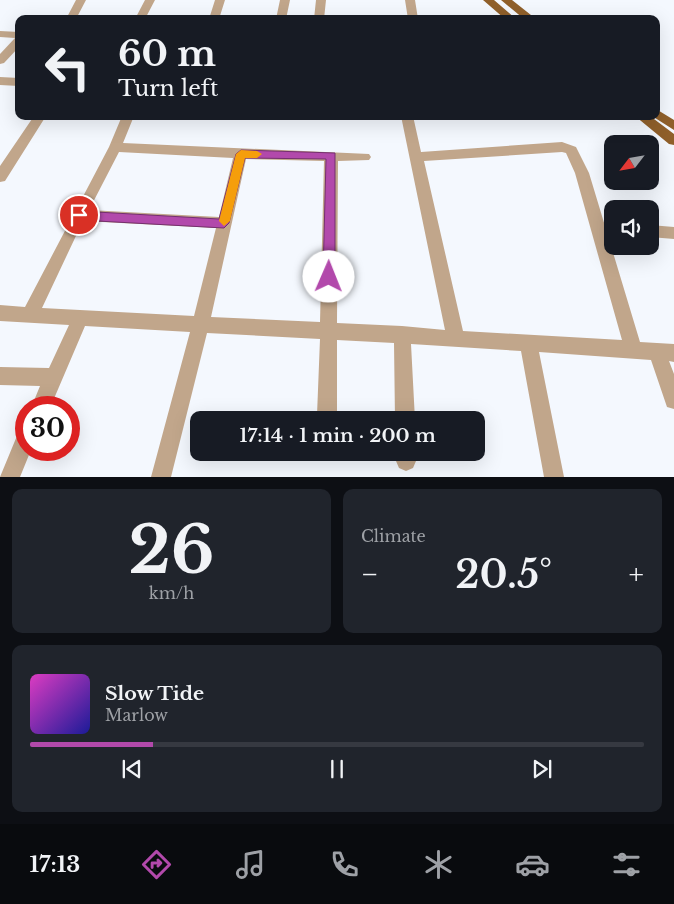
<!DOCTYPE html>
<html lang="en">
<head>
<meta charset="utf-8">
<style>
  :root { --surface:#171b24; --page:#20242c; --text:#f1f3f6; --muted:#9ea1a6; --line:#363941; --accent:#b249ab }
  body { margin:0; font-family:"Libre Baskerville",serif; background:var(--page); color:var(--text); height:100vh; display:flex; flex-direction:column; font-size:19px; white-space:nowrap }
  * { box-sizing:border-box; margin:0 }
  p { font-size:16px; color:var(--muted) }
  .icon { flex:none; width:28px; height:28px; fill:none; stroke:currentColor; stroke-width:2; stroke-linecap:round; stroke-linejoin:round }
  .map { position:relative; height:477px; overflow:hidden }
  .details { display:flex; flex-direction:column; gap:12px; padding:12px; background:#0d0f14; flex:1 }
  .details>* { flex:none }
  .hud { position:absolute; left:15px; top:15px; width:645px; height:105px; border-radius:10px; box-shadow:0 5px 20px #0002; background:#171b24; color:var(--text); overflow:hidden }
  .needle { width:32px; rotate:239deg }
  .controls { position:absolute; left:604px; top:135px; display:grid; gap:10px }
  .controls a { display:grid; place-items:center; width:55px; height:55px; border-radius:10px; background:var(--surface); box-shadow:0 5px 20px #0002; font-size:25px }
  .speed { position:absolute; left:15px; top:396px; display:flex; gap:10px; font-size:25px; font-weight:700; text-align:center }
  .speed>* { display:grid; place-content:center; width:65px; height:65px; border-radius:50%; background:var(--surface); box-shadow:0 5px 20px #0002; line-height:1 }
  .speed .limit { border:8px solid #d22; background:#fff; color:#111 }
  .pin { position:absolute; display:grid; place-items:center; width:42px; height:42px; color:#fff; margin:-21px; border:2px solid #fff; border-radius:50%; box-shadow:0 1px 5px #0007 }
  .me { position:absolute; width:55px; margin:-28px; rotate:1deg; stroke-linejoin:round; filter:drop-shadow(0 0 4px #0008) }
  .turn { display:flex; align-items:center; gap:18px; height:105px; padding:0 20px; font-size:22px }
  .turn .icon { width:65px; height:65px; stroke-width:2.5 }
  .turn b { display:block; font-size:35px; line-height:42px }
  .big { font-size:38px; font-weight:600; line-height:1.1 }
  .details .card { flex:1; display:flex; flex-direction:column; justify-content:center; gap:8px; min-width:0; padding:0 18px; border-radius:10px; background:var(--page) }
  .details .dial { align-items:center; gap:0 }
  .dial b { font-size:65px; line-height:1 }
  .song { display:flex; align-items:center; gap:15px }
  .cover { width:60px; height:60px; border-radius:8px; background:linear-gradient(135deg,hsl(310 70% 55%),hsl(240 70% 35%)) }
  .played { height:5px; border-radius:2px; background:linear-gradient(90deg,var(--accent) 20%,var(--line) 20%) }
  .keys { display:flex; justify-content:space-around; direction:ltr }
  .heat { display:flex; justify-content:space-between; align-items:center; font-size:28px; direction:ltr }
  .details .tiles { flex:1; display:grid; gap:12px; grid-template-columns:1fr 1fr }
  .card:last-child { grid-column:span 2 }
  .trip { position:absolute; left:190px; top:411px; width:295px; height:50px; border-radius:10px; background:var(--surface); box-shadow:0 5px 20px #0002; font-weight:600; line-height:50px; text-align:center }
  .menu { display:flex; height:80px; justify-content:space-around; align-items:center; background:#090b0e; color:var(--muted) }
  .menu .icon { width:35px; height:35px }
  .menu .active { color:var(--accent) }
  .menu b { font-size:22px; color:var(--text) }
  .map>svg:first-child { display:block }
</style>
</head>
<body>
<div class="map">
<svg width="674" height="477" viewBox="0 0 674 477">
  <rect width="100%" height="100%" fill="#f4f8fe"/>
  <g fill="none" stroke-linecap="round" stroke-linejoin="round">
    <path fill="#c1a68b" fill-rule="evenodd" d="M76 0H86L76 19H66Z
      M145 0H155L145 19H135Z
      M215 0H225L219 19H209Z
      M280 0H290L286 19H276Z
      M316 0H326L324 19H314Z
      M405 0H415L418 19H408Z
      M0 31 19 32V47L4 63 0 64V54L15 38 0 37Z
      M0 77 19 78V86L0 85Z
      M34 116H46L5 181 0 182V166Z
      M122 116H134L123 143 369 154 371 157 369 160 338 161 337 323 402 326 445 330 401 116H413L421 152 562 142 576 147 589 173 640 342 674 344V362L669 361 674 374V409L667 407 651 360 539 352 564 477H544L521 351 411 344 415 420H395L394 343 337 340V415L334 420H320L317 415 320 339 207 333 171 477H151L190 332 85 326 50 408H31L40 386 0 385V367L49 368 69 325 0 321V305L25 307 109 147ZM119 152 233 158 219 217 89 210ZM562 152 566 153 575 173 622 340 463 331 424 161ZM246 159 324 161 320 322 211 317ZM83 221 216 228 194 316 42 308Z
      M650 225 674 227V239L650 237Z
      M26 428V450H31L20 477H0L19 431Z
      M396 452H416V461L413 468 406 471 399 468 396 461Z"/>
    <path fill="#90602b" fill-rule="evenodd" d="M483 0H494L516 19H505Z
      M501 0H512L536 19H524Z
      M656 109 674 120V130L652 116H656Z
      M635 116H650L674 134V145L669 144Z"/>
  </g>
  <path fill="#b249ab" stroke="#742f6f" d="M241 150 335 153V277L334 281 329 283 325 281 323 277 326 159 245 158 229 223 224 228 79 220 73 215 79 211 219 219 236 154Z"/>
  <path fill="#f59e0b" d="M241 150 257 151 262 154 257 158H245L230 221 224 226 219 221 236 154Z"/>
</svg>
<div class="controls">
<a><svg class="needle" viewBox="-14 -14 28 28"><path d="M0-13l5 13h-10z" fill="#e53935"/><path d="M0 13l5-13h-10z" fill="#9ea1a6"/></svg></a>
<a><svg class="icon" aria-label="sound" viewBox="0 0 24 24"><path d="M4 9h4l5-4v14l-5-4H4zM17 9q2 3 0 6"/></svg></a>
</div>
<div class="speed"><div class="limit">30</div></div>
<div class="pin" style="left:79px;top:215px;background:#d93025"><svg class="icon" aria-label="arrive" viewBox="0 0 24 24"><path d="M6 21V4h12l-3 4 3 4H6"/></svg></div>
<svg class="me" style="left:329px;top:277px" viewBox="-20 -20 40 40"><circle r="19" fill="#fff"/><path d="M0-13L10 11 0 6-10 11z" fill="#b249ab"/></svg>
<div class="trip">17:14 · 1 min · 200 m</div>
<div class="hud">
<div class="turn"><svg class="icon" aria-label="left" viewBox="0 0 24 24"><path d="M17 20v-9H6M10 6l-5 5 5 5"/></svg><div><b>60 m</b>Turn left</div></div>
</div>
</div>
<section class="details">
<div class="tiles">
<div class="card dial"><b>26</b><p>km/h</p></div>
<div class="card"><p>Climate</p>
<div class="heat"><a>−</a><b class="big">20.5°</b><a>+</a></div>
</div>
<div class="card">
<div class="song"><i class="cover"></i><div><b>Slow Tide</b><p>Marlow</p></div></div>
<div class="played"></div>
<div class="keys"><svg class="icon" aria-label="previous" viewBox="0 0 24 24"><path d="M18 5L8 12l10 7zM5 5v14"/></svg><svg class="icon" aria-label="pause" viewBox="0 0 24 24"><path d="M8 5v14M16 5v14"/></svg><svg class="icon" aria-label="next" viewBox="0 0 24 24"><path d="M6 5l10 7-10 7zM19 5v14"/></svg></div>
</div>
</div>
</section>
<nav class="menu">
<b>17:13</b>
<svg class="icon active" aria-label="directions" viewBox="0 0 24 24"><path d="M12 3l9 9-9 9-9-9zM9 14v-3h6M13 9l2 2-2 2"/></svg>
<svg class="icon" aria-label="music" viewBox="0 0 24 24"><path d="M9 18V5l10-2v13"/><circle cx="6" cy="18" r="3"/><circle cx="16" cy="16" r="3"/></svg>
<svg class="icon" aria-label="phone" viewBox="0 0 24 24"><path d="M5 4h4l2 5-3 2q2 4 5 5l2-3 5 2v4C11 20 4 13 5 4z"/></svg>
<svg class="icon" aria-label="climate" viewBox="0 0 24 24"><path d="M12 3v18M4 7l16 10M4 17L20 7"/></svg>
<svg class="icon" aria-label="car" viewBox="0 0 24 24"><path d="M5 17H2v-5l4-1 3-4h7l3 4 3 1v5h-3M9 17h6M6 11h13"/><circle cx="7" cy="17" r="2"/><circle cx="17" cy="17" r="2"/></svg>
<svg class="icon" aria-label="filters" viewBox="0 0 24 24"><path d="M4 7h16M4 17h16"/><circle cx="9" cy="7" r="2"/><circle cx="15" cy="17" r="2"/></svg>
</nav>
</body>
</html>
